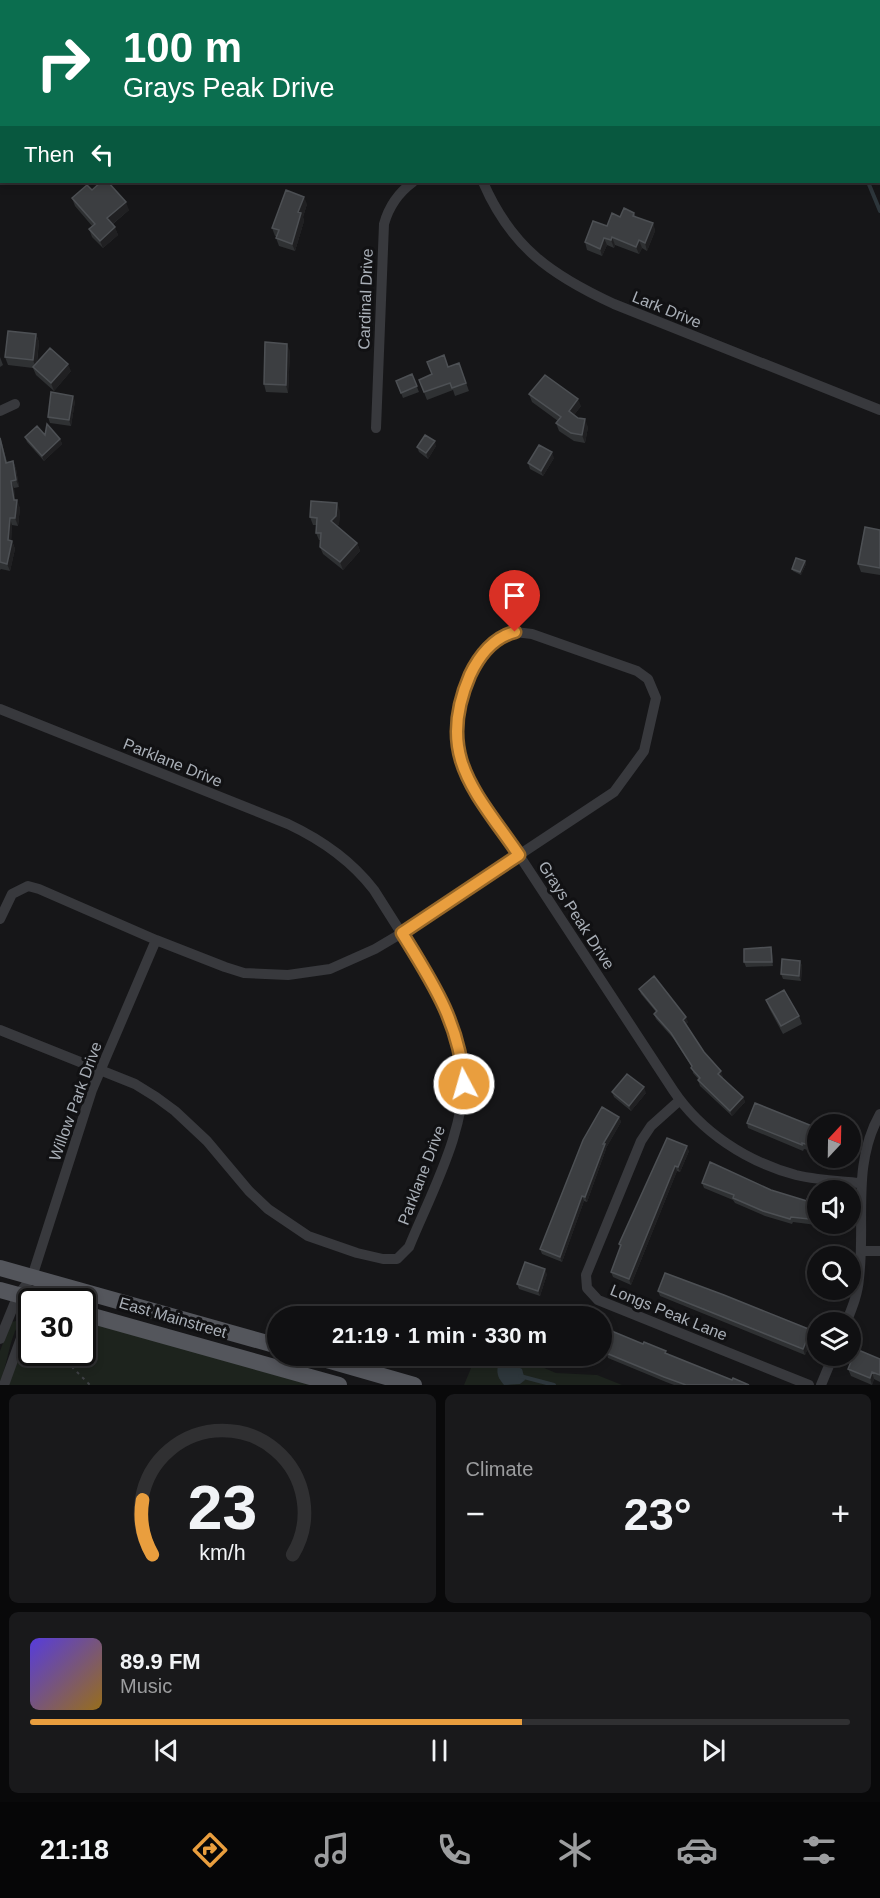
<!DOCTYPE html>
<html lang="en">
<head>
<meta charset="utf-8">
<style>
  :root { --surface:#101012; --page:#19191b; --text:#f1f3f6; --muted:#9c9d9f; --line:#303032; --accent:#e99e3e }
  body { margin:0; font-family:Helvetica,sans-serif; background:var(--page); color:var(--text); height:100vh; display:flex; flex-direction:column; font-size:22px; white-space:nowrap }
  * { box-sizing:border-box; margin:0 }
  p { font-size:20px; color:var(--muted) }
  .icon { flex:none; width:33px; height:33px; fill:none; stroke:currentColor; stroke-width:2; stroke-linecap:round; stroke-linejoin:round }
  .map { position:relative; height:1385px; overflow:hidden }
  .side { display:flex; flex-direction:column; gap:9px; padding:9px; background:#09090a; flex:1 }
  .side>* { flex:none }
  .top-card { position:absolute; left:0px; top:0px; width:880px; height:183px; box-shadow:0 3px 9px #0003,0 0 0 2px var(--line); background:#0b6e4f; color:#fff; overflow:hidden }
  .needle { width:39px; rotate:22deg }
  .fabs { position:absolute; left:807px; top:1114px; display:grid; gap:12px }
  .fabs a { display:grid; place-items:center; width:54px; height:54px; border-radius:50%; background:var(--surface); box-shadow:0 3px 9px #0003,0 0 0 2px var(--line); font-size:30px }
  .speed { position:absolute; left:18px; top:1288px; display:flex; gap:12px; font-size:30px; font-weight:700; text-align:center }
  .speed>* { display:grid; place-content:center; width:78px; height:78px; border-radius:50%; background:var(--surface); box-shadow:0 3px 9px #0003,0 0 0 2px var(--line); line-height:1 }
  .speed .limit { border:3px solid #111; border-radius:9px; background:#fff; color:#111 }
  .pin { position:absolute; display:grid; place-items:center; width:51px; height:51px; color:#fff; margin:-62px -26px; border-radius:50% 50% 50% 0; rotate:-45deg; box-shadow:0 0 6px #0007 }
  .pin .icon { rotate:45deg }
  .me { position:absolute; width:66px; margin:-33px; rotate:354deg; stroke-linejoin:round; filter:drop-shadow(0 0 4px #0008) }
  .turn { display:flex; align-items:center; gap:21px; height:126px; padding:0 24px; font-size:27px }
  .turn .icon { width:78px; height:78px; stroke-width:2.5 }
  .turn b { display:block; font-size:42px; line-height:51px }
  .then { display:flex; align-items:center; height:57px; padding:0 24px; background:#0003; gap:12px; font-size:22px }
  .big { font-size:45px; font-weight:700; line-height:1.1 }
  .side .widget { flex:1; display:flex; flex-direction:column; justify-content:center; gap:9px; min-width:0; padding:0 21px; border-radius:9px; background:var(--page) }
  .side .dial { align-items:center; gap:0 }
  .dial svg { height:156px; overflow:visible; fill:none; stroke:var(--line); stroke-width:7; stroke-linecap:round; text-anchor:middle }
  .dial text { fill:var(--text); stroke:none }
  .song { display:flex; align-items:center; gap:18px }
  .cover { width:72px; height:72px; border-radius:9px; background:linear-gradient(135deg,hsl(250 70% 55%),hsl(40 70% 35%)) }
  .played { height:6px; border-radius:3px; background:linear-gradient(90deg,var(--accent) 60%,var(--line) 60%) }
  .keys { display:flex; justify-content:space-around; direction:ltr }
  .heat { display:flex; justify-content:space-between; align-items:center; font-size:33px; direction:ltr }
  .side .tiles { flex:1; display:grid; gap:9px; grid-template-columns:1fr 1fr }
  .widget:last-child { grid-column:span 2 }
  .trip { position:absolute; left:267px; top:1306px; width:345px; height:60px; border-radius:30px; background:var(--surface); box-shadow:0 3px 9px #0003,0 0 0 2px var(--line); font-weight:700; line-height:60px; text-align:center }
  .dock { display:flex; height:96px; justify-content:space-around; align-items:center; background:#060607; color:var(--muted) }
  .dock .icon { width:42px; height:42px }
  .dock .current { color:var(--accent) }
  .dock b { font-size:27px; color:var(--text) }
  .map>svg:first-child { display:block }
</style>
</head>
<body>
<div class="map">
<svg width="880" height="1385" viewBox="0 0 880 1385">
  <rect width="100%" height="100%" fill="#161618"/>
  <path fill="#1d231d" d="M16 1321 18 1325C8 1344 8 1363 0 1382V1351L11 1322Z
    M91 1323 312 1385H8L31 1328 32 1353H82L83 1324 88 1325Z
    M476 1356H516L556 1373 597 1375 622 1385H464Z"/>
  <path fill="#2d363b" d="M509 1362 522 1369 525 1380 520 1384 504 1385C499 1379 496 1374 498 1366Z"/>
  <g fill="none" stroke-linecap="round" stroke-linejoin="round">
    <path stroke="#2d363b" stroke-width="4" d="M487 0 488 2
      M868 182 880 211
      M520 1376 554 1385"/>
    <path stroke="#3e4044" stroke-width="2" stroke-dasharray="3 4.5" stroke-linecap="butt" d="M65 1353 73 1368 90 1385"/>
    <path stroke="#38393d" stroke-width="10" d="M526 2V0
      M483 182C511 247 551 275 614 304L880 410
      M0 411 15 404
      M376 428 384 224C389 206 398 193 413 182
      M515 632 532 634 637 671 648 679 656 698 644 751 614 792 519 855C476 792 435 756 470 675 479 656 494 637 515 632Z
      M0 709 288 824C322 840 351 860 374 890L438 991C449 1014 460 1039 463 1065 469 1125 431 1193 409 1247L397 1259H383L357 1253 308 1236 268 1209 249 1191 207 1141 175 1111 156 1097 135 1084 0 1030
      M0 919 12 894 28 886 39 889 156 940 225 967 244 973 288 975 330 969 375 949 402 933 519 855 673 1090C701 1132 747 1162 796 1175 817 1180 839 1181 861 1183
      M680 1100 651 1126 641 1141 586 1275 587 1288 598 1300 809 1385
      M861 1251H880
      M846 1323C852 1308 858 1294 859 1278 866 1223 851 1165 880 1114
      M0 1339 18 1295 32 1277 92 1090 156 940
      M4 1385 32 1308
      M821 1385 833 1356"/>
    <path stroke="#54565c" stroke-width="16" d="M0 1268 278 1346
      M0 1290 44 1302
      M82 1313 339 1385
      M313 1356 414 1385"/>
  </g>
  <path fill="#2f3133" d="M92 190 129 210 113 224 118 235 103 248 92 237 89 229 92 226 75 206 72 198Z
    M307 204 303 217 304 221 295 251 279 246 276 238 277 236H275L272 228Z
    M634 213 636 217 653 223 655 231 647 251 642 248 639 254 615 245 614 248 607 245 602 256 587 250 585 242 620 217Z
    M36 334 39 342 37 363 71 371 54 391 36 375 33 368 8 365 5 357Z
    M290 351 288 393 266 392 264 384Z
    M0 357 3 365 0 367Z
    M459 363 469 391 455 396 453 390 427 400 419 380Z
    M412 374 419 392 403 398 396 381Z
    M529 394 581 406 574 415 588 427 585 443 574 441 559 431 556 423 558 421 532 402Z
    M75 401 71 426 50 423 48 417Z
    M0 436 7 462 13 461 16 469 19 487 14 488 15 500 20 508 18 526 12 525 11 541H12L15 549 10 571 1 569 0 570Z
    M25 437 60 439 62 444 44 461 27 442Z
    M436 446 428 459 419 452 417 447Z
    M554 458 543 476 530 469 528 463Z
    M340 511 339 524 337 526 357 543 360 551 343 570 323 554 320 547V540H319L316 533V525H313L310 517Z
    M880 530V575L861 572 858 564Z
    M805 561 806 564 801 575 793 571 792 569Z
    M771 947 772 952 773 966 746 967 744 962Z
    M800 961 802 966 801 981 783 979 781 974Z
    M639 989 688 1022 686 1024 704 1052 723 1077 722 1078 743 1097 745 1102 732 1116 700 1086 698 1080H699L693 1073 692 1067 673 1038 656 1019 654 1014 656 1012 641 994Z
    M766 1000 799 1016 802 1024 783 1034 769 1008Z
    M612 1092 646 1093 631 1111 614 1097Z
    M619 1117 621 1122 606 1148V1149L587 1202 584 1201 562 1262 542 1254 540 1249Z
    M747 1123 817 1128V1125L818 1152 804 1149 803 1151 748 1128Z
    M667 1138 689 1151 680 1172 677 1171 631 1285 613 1277 611 1272 620 1248 619 1244Z
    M702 1183 771 1190 807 1201 818 1200V1224H825L824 1226 793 1222 792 1224 765 1216 735 1203 733 1200 704 1188Z
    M547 1274 540 1296 519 1289 517 1284Z
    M658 1291 813 1336 805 1355 660 1296Z
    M602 1327 643 1344 666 1351 667 1354 732 1380 749 1385H674L666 1382 608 1358 607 1354 602 1352Z
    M880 1359V1382L874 1379 872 1385 851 1376 848 1369Z"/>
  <path fill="#202022" d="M358 0H369L368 2H359Z
    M304 197 307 204 303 217 304 221 295 251 292 244 298 212Z
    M126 202 129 210 110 226 107 218Z
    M653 223 655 231 647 251 645 243Z
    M115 227 118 235 103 248 100 241Z
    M612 237 615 245 614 248 611 240Z
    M604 238 607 245 602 256 600 249Z
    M639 240 642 248 639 254 636 247Z
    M36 334 39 342 36 368 33 360Z
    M287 344 290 351 288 393 286 385Z
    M68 364 71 371 54 391 51 383Z
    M73 396 75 401 71 426 69 420Z
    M578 399 581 406 571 419 569 411Z
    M585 419 588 427 585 443 582 435Z
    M60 439 62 444 44 461 42 456Z
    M435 441 436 446 428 459 426 453Z
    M552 452 554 458 543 476 541 471Z
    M13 461 16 469 19 487 16 480Z
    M11 481 14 488 16 507 14 500Z
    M17 500 20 508 18 526 15 518Z
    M337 503 340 511 339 524 334 529 331 521Z
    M10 518 12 525 11 547 12 541 15 549 10 571 7 564Z
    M357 543 360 551 343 570 340 562Z
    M805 561 806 564 801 575 800 572Z
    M771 947 772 952 773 966 772 962Z
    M800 961 802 966 801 981 799 976Z
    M686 1017 688 1022 685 1025 683 1020Z
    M721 1071 723 1077 720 1080 718 1074Z
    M644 1087 646 1093 631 1111 629 1106Z
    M743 1097 745 1102 732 1116 730 1111Z
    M619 1117 621 1122 606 1148V1149L587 1202 585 1197 603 1144Z
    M687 1146 689 1151 680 1172 678 1167Z
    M675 1166 677 1171 631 1285 629 1279Z
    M582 1196 584 1201 562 1262 560 1257Z
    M545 1269 547 1274 540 1296 538 1291Z
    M811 1330 813 1336 805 1355 803 1349Z
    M872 1372 874 1379 872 1385 870 1378Z"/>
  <path fill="#3c3e41" stroke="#4d5054" stroke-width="1.5" d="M619 0H643L642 2H618Z
    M101 182H108L126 202 107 218 115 227 100 241 89 229 95 224 72 198 87 185 92 190Z
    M286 190 304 197 298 212 301 213 292 244 276 238 279 230 272 228Z
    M624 208 634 213 633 216 653 223 645 243 639 240 636 247 612 237 611 240 604 238 600 249 585 242 593 221 607 226 612 213 620 217Z
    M8 331 36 334 33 360 5 357Z
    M265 342 287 344 286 385 264 384Z
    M50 348 68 364 51 383 33 367Z
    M444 355 448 367 459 363 466 383 452 388 450 383 424 392 419 380 432 374 427 362Z
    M412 374 417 386 401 393 396 381Z
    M545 375 578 399 569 411 578 418 585 419 582 435 571 433 556 423 561 417 529 394Z
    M51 392 73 396 69 420 48 417Z
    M47 424 60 439 42 456 25 437 37 426 45 435Z
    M425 435 435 441 426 453 417 447Z
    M0 438 6 463 13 461 16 480 11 481 14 500H17L15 518H10L8 540 12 541 7 564 0 562Z
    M539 445 552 452 541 471 528 463Z
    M311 501 337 503 336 516 331 521 357 543 340 562 320 547 321 533H316L317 518 310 517Z
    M865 527 880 530V568L858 564Z
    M796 558 805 561 800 572 792 569Z
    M771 947 772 962H744V949Z
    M782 959 800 961 799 976 781 974Z
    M654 976 686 1017 683 1020 704 1052 721 1071 718 1074 743 1097 730 1111 698 1080 700 1078 691 1068 692 1066 671 1033 654 1014 657 1011 639 989Z
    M784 990 799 1016 781 1026 766 1000Z
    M627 1074 644 1087 629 1106 612 1092Z
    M755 1103 817 1128 818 1125V1148L802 1143V1145L747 1123Z
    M602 1107 619 1117 603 1144H605L585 1197 582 1196 560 1257 540 1249 583 1140Z
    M667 1138 687 1146 678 1167 675 1166 629 1279 611 1272 621 1245 619 1244Z
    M710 1162 771 1190 807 1201V1199L818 1200V1220L791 1217 790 1219 763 1211 733 1198 734 1195 702 1183Z
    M525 1262 545 1269 538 1291 517 1284Z
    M665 1273 724 1295 811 1330 803 1349 658 1291Z
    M547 1312 558 1317H545Z
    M602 1327 643 1344 644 1342 666 1351 665 1353 732 1380 733 1378 749 1385H686L664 1377 606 1353 608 1349 602 1347Z
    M856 1349 880 1359V1375L872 1372 870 1378 848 1369Z"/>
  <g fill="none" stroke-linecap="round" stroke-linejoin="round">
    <defs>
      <path id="route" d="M464 1084C460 1024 433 983 402 933L519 855C476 792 435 756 470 675 479 656 494 637 515 632"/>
    </defs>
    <use href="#route" stroke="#976728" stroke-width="15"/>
    <use href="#route" stroke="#e99e3e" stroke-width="10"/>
  </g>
  <g text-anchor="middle" stroke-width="6" stroke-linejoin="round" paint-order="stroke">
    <g font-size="16" fill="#a9afb7" stroke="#111113">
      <text transform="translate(365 299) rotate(-88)" y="6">Cardinal Drive</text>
      <text transform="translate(667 309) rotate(22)" y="6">Lark Drive</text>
      <text transform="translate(173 762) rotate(22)" y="6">Parklane Drive</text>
      <text transform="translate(577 915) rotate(57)" y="6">Grays Peak Drive</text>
      <text transform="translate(75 1101) rotate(-70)" y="6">Willow Park Drive</text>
      <text transform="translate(421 1175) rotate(-69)" y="6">Parklane Drive</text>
      <text transform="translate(669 1312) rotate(22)" y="6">Longs Peak Lane</text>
      <text transform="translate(173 1317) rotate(16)" y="6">East Mainstreet</text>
    </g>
  </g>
</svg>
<div class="fabs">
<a><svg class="needle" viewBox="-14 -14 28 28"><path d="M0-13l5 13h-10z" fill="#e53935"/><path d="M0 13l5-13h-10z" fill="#9c9d9f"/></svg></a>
<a><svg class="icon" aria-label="sound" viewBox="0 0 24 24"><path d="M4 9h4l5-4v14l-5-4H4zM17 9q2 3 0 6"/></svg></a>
<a><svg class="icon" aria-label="search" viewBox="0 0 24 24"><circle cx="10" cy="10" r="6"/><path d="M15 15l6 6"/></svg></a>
<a><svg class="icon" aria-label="layers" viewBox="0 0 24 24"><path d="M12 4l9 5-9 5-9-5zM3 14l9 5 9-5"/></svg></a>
</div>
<div class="speed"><div class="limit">30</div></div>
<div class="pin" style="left:515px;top:632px;background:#d93025"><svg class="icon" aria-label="arrive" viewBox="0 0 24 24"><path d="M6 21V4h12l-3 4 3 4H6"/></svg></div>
<svg class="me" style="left:464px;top:1084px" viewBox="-20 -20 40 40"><circle r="17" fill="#e99e3e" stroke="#fff" stroke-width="3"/><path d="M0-11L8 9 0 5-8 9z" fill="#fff"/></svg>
<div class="trip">21:19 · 1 min · 330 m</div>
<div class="top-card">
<div class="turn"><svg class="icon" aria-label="right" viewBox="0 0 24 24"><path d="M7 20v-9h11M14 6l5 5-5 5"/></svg><div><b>100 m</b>Grays Peak Drive</div></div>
<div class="then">Then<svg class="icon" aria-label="left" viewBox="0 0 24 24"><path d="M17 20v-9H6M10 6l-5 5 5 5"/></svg></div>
</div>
</div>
<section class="side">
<div class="tiles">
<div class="widget dial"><svg viewBox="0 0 100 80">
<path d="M14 69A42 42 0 1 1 86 69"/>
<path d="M14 69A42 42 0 0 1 9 41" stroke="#e99e3e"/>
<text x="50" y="56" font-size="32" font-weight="700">23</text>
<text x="50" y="72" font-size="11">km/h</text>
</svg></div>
<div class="widget"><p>Climate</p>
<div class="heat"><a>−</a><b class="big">23°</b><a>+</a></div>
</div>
<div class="widget">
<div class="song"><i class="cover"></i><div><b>89.9 FM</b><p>Music</p></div></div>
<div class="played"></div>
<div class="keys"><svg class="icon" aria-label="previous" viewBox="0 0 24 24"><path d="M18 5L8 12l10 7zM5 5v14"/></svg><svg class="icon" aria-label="pause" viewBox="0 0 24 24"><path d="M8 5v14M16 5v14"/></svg><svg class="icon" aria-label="next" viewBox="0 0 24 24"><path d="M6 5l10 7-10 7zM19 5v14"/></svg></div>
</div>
</div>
</section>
<nav class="dock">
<b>21:18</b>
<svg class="icon current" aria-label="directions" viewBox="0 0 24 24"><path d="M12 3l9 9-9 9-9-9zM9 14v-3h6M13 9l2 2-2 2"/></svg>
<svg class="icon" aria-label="music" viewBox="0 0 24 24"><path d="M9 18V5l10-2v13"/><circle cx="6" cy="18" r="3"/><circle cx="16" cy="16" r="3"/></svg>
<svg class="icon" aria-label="phone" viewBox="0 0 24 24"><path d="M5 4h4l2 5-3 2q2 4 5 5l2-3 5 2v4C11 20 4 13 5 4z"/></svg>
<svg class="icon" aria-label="climate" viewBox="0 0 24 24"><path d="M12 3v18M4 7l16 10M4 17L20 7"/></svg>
<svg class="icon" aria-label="car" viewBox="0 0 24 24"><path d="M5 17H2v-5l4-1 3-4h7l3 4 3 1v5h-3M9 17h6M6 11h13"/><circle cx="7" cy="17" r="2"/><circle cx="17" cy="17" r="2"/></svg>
<svg class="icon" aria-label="filters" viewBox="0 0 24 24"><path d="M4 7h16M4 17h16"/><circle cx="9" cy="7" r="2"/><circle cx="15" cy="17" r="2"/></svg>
</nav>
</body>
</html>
